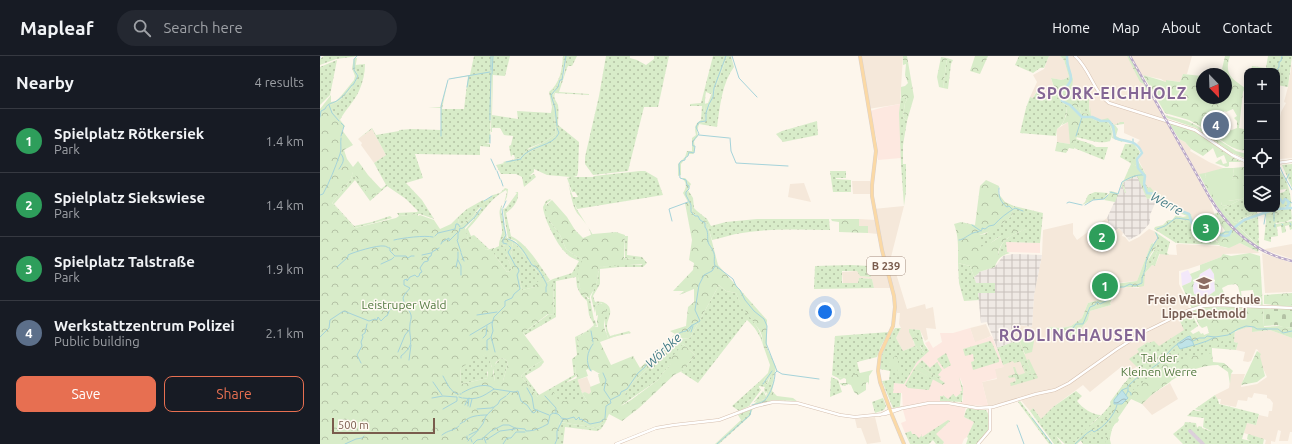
<!DOCTYPE html>
<html lang="en">
<head>
<meta charset="utf-8">
<style>
  body { margin:0; font-family:Ubuntu,sans-serif; background:#242831; color:#f1f3f6 }
  .controls { position:absolute; right:12px; top:12px; display:grid; overflow:hidden; border-radius:8px; box-shadow:0 2px 10px #0003 }
  .controls button { width:36px; height:36px; display:grid; place-items:center; padding:0; border:0; border-bottom:1px solid #363941; background:#171b24; color:#f1f3f6; font:20px sans-serif }
  .compass { position:absolute; left:876px; top:12px; width:36px; height:36px; border-radius:50%; background:#171b24; box-shadow:0 2px 10px #0003; rotate:157deg }
  .scale { position:absolute; left:12px; bottom:10px; width:103px; box-sizing:border-box; padding-left:4px; border:2px solid #7a5c4d; border-top:0; font-size:11px; line-height:14px; white-space:nowrap; color:#7a5c4d; -webkit-text-stroke:3px #fffaf3; paint-order:stroke }
  .you { position:absolute; left:505px; top:256px; width:14px; height:14px; margin:-10px; border:3px solid #fff; border-radius:50%; background:#1a73e8; box-shadow:0 0 0 6px #1a73e833 }
  .badge { display:grid; place-items:center; width:26px; height:26px; border-radius:50%; background:#e76f51; color:#fff; font-size:13px; font-weight:700 }
  .pin { position:absolute; translate:-50% -50%; border:2px solid #fff; box-shadow:0 1px 4px #0006 }
  .list { margin:0; padding:0; list-style:none }
  h2 { display:flex; justify-content:space-between; align-items:center; height:52px; margin:0; padding:0 16px; font-size:17px }
  h2 small { font-size:13px; font-weight:400; color:#9ea1a6 }
  .list li { display:grid; grid-template-columns:26px 1fr auto; gap:12px; align-items:center; box-sizing:border-box; height:64px; padding:0 16px; border-top:1px solid #363941 }
  .list b { display:block; font-size:15px; white-space:nowrap }
  .list p { margin:0; font-size:13px; white-space:nowrap; color:#9ea1a6 }
  .list em { font-size:13px; font-style:normal; color:#9ea1a6 }
  .actions { display:flex; gap:8px; padding:12px 16px }
  .actions a { flex:1; padding:9px 0; border:1px solid #e76f51; border-radius:8px; text-align:center; font-size:14px; color:#e76f51 }
  .actions .main { background:#e76f51; color:#fff }
  .icon { flex:none; width:22px; height:22px; fill:none; stroke:currentColor; stroke-width:2; stroke-linecap:round; stroke-linejoin:round }
  .map { position:relative; flex:none; width:972px; height:388px; overflow:hidden }
  header { display:flex; align-items:center; gap:24px; box-sizing:border-box; height:56px; padding:0 20px; background:#171b24; border-bottom:1px solid #363941 }
  header strong { font-size:19px }
  nav { display:flex; gap:22px; margin-inline-start:auto; font-size:14px }
  .search { width:280px; height:36px; background:#242831; display:flex; align-items:center; gap:10px; box-sizing:border-box; padding:0 14px; border-radius:22px; color:#9ea1a6; font-size:15px }
  main { display:flex }
  aside { flex:1; background:#171b24 }
  .map>svg:first-child { display:block }
  .residential { fill:#f5e8da }
  .commercial { fill:#fde8e0; fill-rule:evenodd }
  .industrial { fill:url(#industrial-grid) }
  .education { fill:#f3e8fa }
  .green { fill:url(#green-dots) }
  .forest { fill:url(#forest-crowns); fill-rule:evenodd }
  .cemetery { fill:url(#cemetery-stones) }
  .pitch { fill:#d8ecc9 }
  .water { fill:url(#water-waves); stroke:#a5d3da }
  .lines { fill:none; stroke-linecap:round; stroke-linejoin:round }
  .stream { stroke:#a5d3da; stroke-width:1 }
  .river { stroke:#bfe3e8; stroke-width:2.5 }
  .taxiway { stroke:#dbcfda; stroke-width:3.5 }
  .secondary-casing { stroke:#d6c0b0; stroke-width:3.5 }
  .primary-casing { stroke:#dad1cd; stroke-width:4 }
  .secondary { stroke:#fff; stroke-width:2.5 }
  .primary { stroke:#fbd9a5; stroke-width:3 }
  .rail-casing { stroke:#b9a8c9; stroke-width:2.5 }
  .rail { stroke:#fffaf3; stroke-width:1; stroke-dasharray:3; stroke-linecap:butt }
  .labels { text-anchor:middle; stroke-width:3; stroke-linejoin:round; paint-order:stroke }
  .shield { fill:#fffaf3; stroke:#a28b7f; stroke-width:1 }
  .shield-label { font-size:11px; font-weight:bold; fill:#7a5c4d }
  .education-label { font-size:12px; font-weight:bold; fill:#785e54; stroke:#fffaf3 }
  .park-label { font-size:12px; fill:#537a41; stroke:#fffaf3 }
  .water-label { font-size:13px; font-style:italic; fill:#437c86; stroke:#fffaf3 }
  .district-label { font-size:16px; font-weight:bold; letter-spacing:1px; fill:#846695; stroke:#fffaf3 }
</style>
</head>
<body>
<header>
<strong>Mapleaf</strong>
<div class="search"><svg class="icon" aria-label="search" viewBox="0 0 24 24"><circle cx="10" cy="10" r="6"/><path d="M15 15l6 6"/></svg>Search here</div>
<nav><a>Home</a><a>Map</a><a>About</a><a>Contact</a></nav>
</header>
<main>
<aside>
<h2>Nearby<small>4 results</small></h2>
<ul class="list">
<li><span class="badge" style="background:#2e9e5b">1</span><div><b>Spielplatz Rötkersiek</b><p>Park</p></div><em>1.4 km</em></li>
<li><span class="badge" style="background:#2e9e5b">2</span><div><b>Spielplatz Siekswiese</b><p>Park</p></div><em>1.4 km</em></li>
<li><span class="badge" style="background:#2e9e5b">3</span><div><b>Spielplatz Talstraße</b><p>Park</p></div><em>1.9 km</em></li>
<li><span class="badge" style="background:#5c6f8a">4</span><div><b>Werkstattzentrum Polizei</b><p>Public building</p></div><em>2.1 km</em></li>
</ul>
<div class="actions"><a class="main">Save</a><a>Share</a></div>
</aside>
<div class="map">
<svg width="972" height="388" viewBox="0 0 972 388">
  <defs>
    <pattern id="industrial-grid" width="8" height="8" patternUnits="userSpaceOnUse"><rect width="8" height="8" fill="#efe9e4"/><path d="M0 4h8M4 0v8" fill="none" stroke="#c7c0bb"/></pattern>
    <pattern id="green-dots" width="8" height="8" patternUnits="userSpaceOnUse"><rect width="8" height="8" fill="#d8ecc9"/><path d="M2 2h.1M6 6h.1" fill="none" stroke="#b4c2a5" stroke-width="1.8" stroke-linecap="round"/></pattern>
    <pattern id="forest-crowns" width="20" height="18" patternUnits="userSpaceOnUse"><rect width="20" height="18" fill="#d8ecc9"/><path d="M2 6a3 3 0 1 1 6 0M12 15a3 3 0 1 1 6 0" fill="none" stroke="#b4c2a5"/></pattern>
    <pattern id="cemetery-stones" width="16" height="16" patternUnits="userSpaceOnUse"><rect width="16" height="16" fill="#d8ecc9"/><path d="M2 7V4a2 2 0 0 1 4 0v3zM10 15v-3a2 2 0 0 1 4 0v3z" fill="#b4c2a5"/></pattern>
    <pattern id="water-waves" width="16" height="10" patternUnits="userSpaceOnUse"><rect width="16" height="10" fill="#bfe3e8"/><path d="M0 5q4-4 8 0t8 0" fill="none" stroke="#a0bbbe"/></pattern>
  </defs>
  <rect width="100%" height="100%" fill="#fdf6ec"/>
  <!-- residential -->
  <path class="residential" d="M542 0H583L580 48 548 53Z
    M729 0H740L744 4 749 21 742 24 731 22 735 35 726 41 723 40 719 30 713 42 710 41 717 26 713 19 724 13Z
    M748 0H872L867 18H863L860 26 847 24 846 26 844 25 841 23 821 19 857 84 859 83 865 86 871 93 870 95 889 106 903 112 878 121 888 138 896 163 898 162 902 169 896 173 895 171H889L887 168 885 169 883 174 878 172 873 166 871 158 866 156 838 137 836 138 828 132 825 127 826 119 818 103 823 97 817 87 820 84 804 77V66L794 69 785 64H781L771 60 769 51V30H768L767 36 759 37V42L756 43 754 37H752L753 23 748 6Z
    M972 7V102L960 103 957 105 958 72 961 56 966 47 964 46 968 31Z
    M748 66 750 81V88L737 86V73Z
    M52 73 66 99 54 107 41 89 42 87 38 83Z
    M532 125H550V138H533Z
    M484 127 491 146 468 141 470 128Z
    M584 150 571 201 587 253 605 248 606 253 613 251 616 273 606 272 608 283 605 285 600 274 589 273 595 290 583 295 576 282 581 272 579 268 580 257H577L576 243 574 232H554L552 223 539 222 538 227 523 228 522 216 537 215 539 216 540 220 551 221 549 209 564 205 558 178 548 177V170H538L539 163 556 164 553 153Z
    M787 162 789 165V174L799 172 803 176 802 180 805 181 809 186 819 181 829 173 834 175 838 183 833 187 831 188 817 225 795 227 786 235 784 241 782 243 768 247 762 262 751 270 741 272 729 271 728 273 754 281 768 264 770 255 791 249 790 247 793 244V237L800 232 808 231 819 232 825 217 832 209 835 210 840 198 857 199 856 189 858 188 900 190 906 192 920 187 940 197 903 198 901 201 880 209 868 213 859 215V228L866 242 869 253 856 258 865 275 838 291 828 286 817 293 819 296 817 310 809 318 801 311 770 336 763 329 733 351 721 363 713 352 710 355 699 342 683 347 668 350 662 326 677 323 674 313 683 311V309L705 298 694 275 693 268 712 271 714 239 722 199 723 174 753 167V178L757 184Z
    M972 188V203L945 194V193Z
    M942 197 972 207V236L945 237Z
    M666 268 671 280 655 287 650 272Z
    M927 271H932V276L950 274 972 282V376H970L968 385H959L961 375 958 374 955 386 951 385V388H945L946 384 924 377 926 367 936 369 939 359 948 361 949 355H952L953 347 950 343 947 342V339L934 337 932 342 928 341 927 345 918 344 916 351 900 348 901 343H897L895 339 909 332 911 318H925L921 331 937 328 947 321 941 308 938 294 936 293 931 305 928 306 923 305 925 296 916 294 918 287 914 286 915 276Z
    M267 321 272 334 271 336 269 339 265 336 262 337 257 324Z
    M850 327 858 343 832 359 822 348 831 339Z
    M555 361 561 386 547 388 541 372H537L535 363Z"/>
  <!-- commercial -->
  <path class="commercial" d="M580 48 581 102 558 104 557 85 550 55 564 51Z
    M686 186 720 187V197L687 196Z
    M650 272 655 286 672 280 684 311 675 313 677 322 662 326 668 350 646 349 644 361 654 366 647 381 644 383 642 388H623L624 386 615 378 603 388H596L591 375 585 377 581 367 586 365 583 354 582 337H573L574 327 584 328 597 306 609 294 605 287 609 285 613 292 622 286 620 277H633ZM602 304 610 312 617 307 618 319 598 308ZM640 321 643 330V345L640 347 621 345 623 340 628 343 639 339 641 337 642 335Z"/>
  <!-- industrial -->
  <path class="industrial" d="M818 120 827 143 832 142 836 145 830 159V167L820 178 809 184 799 172 793 176 791 173 789 175 786 170 789 167 787 162 802 129 805 137H806L803 127 806 124Z
    M693 198 722 199 714 239 712 271 694 268V275L699 284 677 292 667 266 661 267 658 237 675 227 656 228 654 221 659 217V216L675 211 683 200Z"/>
  <!-- education -->
  <path class="education" d="M890 212 894 218 895 235 885 242 874 238 873 230 874 225 879 221 880 218Z
    M868 214 872 222 871 226 862 230 861 217Z"/>
  <!-- green -->
  <path class="green" d="M4 0H39L16 3 0 9V3Z
    M154 0H172L170 87H165L170 88V91L160 90V99L95 98 103 122 86 127 102 144 114 163 100 158 79 160 77 157 97 156 98 155 86 143 67 130 50 145 35 124 14 148 34 170 52 166 70 160 72 162 35 172 12 147 31 123 33 115 61 133 66 129 54 107 66 99 52 73 38 83 40 86 38 83 52 72 56 79 79 75V74L92 73 121 74V52H108L121 51 128 23 122 53H144L148 20 129 23 150 19Z
    M172 0H190L185 20 173 19 172 59 198 63 197 55 231 57 232 51 229 36C240 27 242 14 243 0H257L252 10H248L247 12 239 36 269 38V39L235 37C233 43 236 44 238 49 239 55 238 63 238 69L259 86 258 116 257 120 253 121H273L274 120 320 115H325L337 122 343 139 257 153 254 146 256 152 273 179H271C270 171 262 163 257 157 251 148 251 133 246 122L253 141H258L255 136H252L247 122 251 121 227 119 214 113V116L209 120 214 118 216 121 204 131 202 121 196 118H181L176 109 201 103 209 96 226 88 239 76 237 72 236 49C228 40 238 32 242 24 245 18 245 9 246 2 242 8 244 15 241 22 239 27 236 32 232 36 231 44 234 50 233 58L234 60 236 78 224 86 209 92 200 102 194 103 195 102 194 99H192L191 101 189 90 191 89 193 80 184 79 180 72H172V76H171Z
    M286 0H310V2L317 4 326 9 334 3V0H349L338 51H324L308 115 273 119 265 108V101L279 40Z
    M393 0H406L393 36 391 38 386 36C384 46 386 54 383 63L381 64 382 50H370V48L381 47Z
    M407 0H411L414 11C402 27 400 50 397 71L379 68 385 66 387 56Z
    M699 0H729L724 12H720L713 17 695 9Z
    M948 0H972L968 31 957 29V15H931L932 10 946 12Z
    M627 2 633 4 631 8 628 33 623 32Z
    M17 4 10 39 0 49V11Z
    M45 8C45 17 43 26 39 35 34 46 25 54 20 64L11 53V49C23 45 33 31 38 20L35 13V9Z
    M720 30 723 40 725 39 726 40 732 37C738 40 741 46 747 50 746 60 745 67 737 73L736 80 700 77 706 52 710 41 713 42Z
    M759 37H761V40H764V42L769 43V58L761 57 756 43 759 42Z
    M581 41 586 42 587 44 585 47 583 61 587 65 583 89V108H586V135L584 150 581 108 579 57Z
    M761 63H773L779 66 787 65C792 73 794 76 790 85 780 89 767 83 756 81Z
    M497 65 498 79 463 86 456 78 462 75Z
    M756 83C761 85 774 88 776 91H788L784 104 754 92Z
    M805 88H814L820 96 817 102 816 110 800 101Z
    M972 108V132L962 109Z
    M957 112C967 120 972 140 971 151L960 150 957 152V138L964 136 967 133 957 134Z
    M510 115H526V122H516V123L531 124V136H513Z
    M185 132 188 133 187 141 184 147 187 136 186 134C169 143 161 160 148 173L151 180 154 179 169 193 166 194 148 183 145 174 158 158 162 151 159 152 152 161 141 169 139 167 138 161 147 153 163 144 165 145 173 139 180 137Z
    M368 134 373 142 374 152 377 155 387 163 391 170 406 166 437 163H509L510 174C481 174 451 172 422 177 412 178 402 182 392 184L387 167 374 158 366 137Z
    M195 136H198C199 145 193 152 186 157L191 180C208 188 219 209 230 224L227 226 196 185 188 182 183 153 186 152 197 137Z
    M775 136 788 137 784 143 773 144 762 149 765 146 768 139Z
    M927 140V153H937V156L922 163 915 167 903 153Z
    M230 143 231 144 226 148 229 164 240 179 246 193 257 201 264 203 258 220 260 232 268 243H270L274 264H275L277 270H274L257 282 259 291V303H255L256 320 245 327 257 322 262 337 267 345H239L218 341 201 320 210 312 223 304 224 306 220 311 205 320 219 339 254 319 252 303 257 299 255 281 267 275 274 269 269 259 267 245 261 239 257 231 256 221 236 225V261L205 279 203 277 229 258 234 259 233 223 252 217 259 205C254 203 249 201 246 197 237 189 224 163 223 151L226 145Z
    M182 149 181 155 184 168V165L185 179 181 184V189L186 190V198L192 213 190 215 187 216 174 198 173 193 179 190C179 184 181 182 182 177 183 167 176 157 182 149Z
    M694 150 723 157 720 187 686 186 687 196 678 200C681 182 691 180 706 173L679 181 668 189 659 192V179L665 178 692 160Z
    M963 152H971L972 163 965 166 955 167 956 168 972 165V173L970 174 969 169 965 170 966 176 962 177 961 170 957 171 958 180 951 181V186L944 184 946 165H947V160L957 158Z
    M938 161 939 182 938 183 939 184V191L918 170 921 167Z
    M856 162 869 166 877 174 888 177 890 181H892L900 189 856 187 857 186 839 174 847 171Z
    M834 175 850 186 847 197 849 199 839 198 841 193 839 191 833 206 826 215 827 206 837 190V189H832L838 183Z
    M305 180H308L307 199 322 201 327 207 323 211H300L280 213V228L273 240 275 246C282 244 292 248 290 258 289 263 287 265 287 271 287 274 289 277 290 280L309 275 311 277 288 282C284 270 285 260 282 247L277 248 275 257 271 241 277 225 279 211 297 209H322L321 204 305 202Z
    M193 186 197 189 220 219 221 225 215 231 202 234 199 219 200 212C189 208 191 195 193 186Z
    M638 207 650 210 656 227H675V237H658L659 244 644 245 639 227Z
    M531 209 549 210 551 221 540 220 537 215H522V227H538L539 222 552 223 554 232 494 233 495 210Z
    M399 229 406 235 416 237C418 241 419 245 422 249 430 263 442 272 443 289 440 279 435 271 427 264L378 327 361 316 375 299 363 288 350 309 342 318 338 324 299 351 310 339H305L306 335 309 330 360 283 370 282Z
    M870 255 878 270 868 277C883 281 901 281 915 274L914 286 918 287 916 294 892 292V305L875 312 852 323 850 326 831 339 822 348 816 343 812 342 799 354 797 366C788 375 788 376 791 388H763L759 382 755 386H752V388H745L736 380 742 388H734L710 355 713 352 721 363 733 351 756 335 762 340 757 345C762 352 773 359 781 359L768 371C786 358 799 338 810 319L815 322 823 317 809 303 819 296 817 293 828 286 829 287 834 285 839 290 864 274 858 261Z
    M575 272H581L576 282 583 295 595 290 594 285 597 292 605 298 593 276H589V273L600 274 604 288 609 295 597 306 584 328 574 327 573 337H581L580 350H583L573 352 562 325 569 324 570 315 560 313C560 300 567 283 575 272Z
    M569 276 561 290 557 301 537 306 540 318 518 322 512 319 515 280Z
    M699 284 711 315 706 317 702 305 694 307 693 305 683 309 677 292Z
    M670 285 672 287 679 303V306L653 314 651 306 654 305 653 298 645 300 643 293Z
    M168 297 172 312 167 316 168 322 141 328 140 311Z
    M626 297 631 309 624 313 617 303Z
    M182 302 186 304 188 307 183 325H175C173 314 172 308 182 302Z
    M602 304 610 312 617 306 622 314 618 319 621 321 619 323 598 308Z
    M454 312V314L448 321 446 328 447 329 450 322 454 317 453 326 445 343 437 345 434 346 443 335 446 340 447 337 446 336 445 338 444 333 445 331 439 330V331L441 334 429 350 419 355 412 350 440 325H443V328L445 322Z
    M594 313 613 323 609 334 588 332 585 329Z
    M713 317 715 323 691 330 690 327 696 325 695 321Z
    M511 321 518 324 522 336 510 341Z
    M639 321 643 332 642 346 620 345V340H623V339L628 343 633 338 636 341 641 337 640 335H642Z
    M895 339 898 344 899 348 939 358 936 369 927 367 922 383 931 385 927 383 928 378 944 383 943 388H863L853 378 864 369 865 366 876 367 877 372 879 370 882 371V372L893 376 883 371 884 362 867 360 873 354 884 356 875 353Z
    M563 342 566 350 564 354 555 357 552 346Z
    M700 345 732 388H729L698 346Z
    M433 352 430 360 399 388H395L421 364 418 359Z
    M648 352 657 354H666C676 369 666 378 656 388H646L648 382 647 381 654 366 644 361 646 354Z
    M628 364 630 365 616 378 624 386 623 388H616L613 384 609 388H590L585 377 591 375 592 378H595L599 382 601 380V378L602 381Z
    M240 366 277 372 285 367 281 373 277 375 245 371 243 388H235Z"/>
  <!-- forest -->
  <path class="forest" d="M406 0H407L387 56 385 66 379 68 377 75 378 80 374 85 375 94 373 98H369L361 108V119L358 120V108L365 101 367 95H372V82L376 79C374 71 375 67 383 63L385 52 384 48 388 47Z
    M583 0H587L594 41 587 65 583 61 585 47 587 44 586 42 581 41V31L585 30 588 27 585 19 586 8 583 9Z
    M655 0H668L660 18 650 15Z
    M740 0H748V6L753 23 752 37H754L761 57 769 58 770 51 771 60 781 64 788 62 794 69 799 67 800 66H804V68L795 69 798 73 796 80 803 84 802 86 792 82C794 75 791 71 787 65L779 66 773 63H761L754 93 749 92 746 97 735 95 737 86 750 88 748 66 742 69 746 60 747 50C741 46 738 40 732 37L735 34 731 22 742 24 749 21 744 4Z
    M807 0H810L833 42 822 36 824 28 820 26Z
    M905 0H910C904 18 911 22 925 32L923 36 919 72 927 74V94C914 97 898 81 887 74L888 73 895 76 904 71 909 75 917 72V65L914 62 917 60 913 53 906 56 905 55 887 65V72L885 73 869 64 845 57 823 19C831 21 839 24 846 26V24L860 26 863 18 882 20V42H906V18L902 13Z
    M621 1 627 2 623 32 619 31 617 21Z
    M34 2H37L35 13 38 20C33 31 23 45 11 49V53L25 70 22 74 33 89 24 94 27 103 33 111 38 105 48 119 62 134 51 142 33 116 31 123 12 147 35 172 76 162 79 160 98 158V160L100 159 114 164 120 173 131 168 138 161 139 167 141 169 152 161 161 151 158 158 145 172 148 183H152L166 194 174 192V198L187 216 190 215 192 213 186 198V190L181 189V184L185 179 183 170 184 171 187 182C204 187 219 210 227 226L233 223 234 259 228 258 203 277 223 304 210 312 201 320 218 341 232 333 239 345H267L262 337 265 336 269 338 271 336 270 331 280 327 278 318H280L273 314 270 315 268 313 266 314 268 320 257 324 254 303H259V291L257 282 274 270 278 271 277 265 278 259 276 260V250L279 247 284 248C289 256 284 261 284 269 284 273 287 278 288 282L302 278 280 286 291 309 313 300 320 312 355 278 350 275 366 270 368 251 374 246V233L359 239 364 235H353L373 214 374 207 369 204 372 184 365 147 368 146 363 137C367 131 367 127 362 122H365L371 128 366 137 374 158 387 166 398 209 447 264V292L456 311 452 335 457 340 473 342 477 345 453 344 432 350 437 345 445 343 453 326 454 318 449 322 447 329 446 328 448 321 454 313 445 322 443 328H442L443 325H440L448 317 450 309 443 289 442 280 440 275 421 249 416 237 406 235 399 229 370 282 360 283 309 330 306 335 305 339 310 338V339L301 350 311 344 338 324 342 318 350 309 351 302 363 288 375 299 362 315 354 319 319 352 302 365 289 358 285 367 277 372 240 366 235 388H0V53L11 39V46L16 45 21 40 34 24 35 20 32 12ZM193 186 197 189 220 219V224L216 227 215 231 202 234 199 219 201 213C191 206 190 198 193 186ZM167 298 172 311 168 314V322L141 328 140 312ZM182 302 186 304 188 307 183 325H175L173 316 176 306Z
    M244 2H246L242 24 239 27V30L234 36 233 40 234 46 237 51V67L239 79 226 88 209 96 200 105 186 109 183 106 200 102 207 94 224 86 236 78 234 60 231 57 233 55C234 49 231 44 231 37L237 30 241 22Z
    M845 59 867 65 876 69 916 95 923 97 927 96V103L912 97 876 72 847 62Z
    M849 67C860 70 870 73 879 78 894 87 906 99 922 106H909V110L907 111 895 107 901 103 903 108 907 107 904 99 897 102 893 92 883 100 871 93 865 86 859 83Z
    M817 103 826 119 825 127 828 132 830 131 836 138 838 137 842 140 838 146 832 142 827 143 817 120 805 125 803 127 806 137H805L802 129 795 146 784 144 791 135 798 137 811 108 809 105 816 110Z
    M923 111 927 113H924L927 128V140L903 153 915 167 937 156 938 161 921 167 918 170 939 192C909 173 895 149 879 118L885 117 886 121 884 123 898 146H901L902 150 908 149V145L921 143V140H925L922 123 912 124 914 118 913 112Z
    M666 124 679 130 678 137 685 146 694 150 692 160 671 175 659 179V191C671 189 679 180 690 175 694 173 700 173 705 171L706 173C692 179 680 183 678 199L687 196 690 197C682 199 677 203 675 211L659 216V217L654 221 650 210 638 207C638 193 639 181 634 168L641 166 655 169 660 130Z
    M844 142 866 156 871 158C873 165 875 171 883 174L885 173 890 177 892 181 890 182 888 177 877 174 869 166 857 162 847 171 840 174 857 185 856 187 834 173 835 171 843 169 848 164H852L856 159 863 161 867 160 854 155 848 149 845 148 841 145Z
    M232 144 247 161 255 174 263 182 273 178 296 176 305 179 304 202 321 204 324 207V208L279 211 277 225 275 232 270 240V243L262 237 260 232 257 215 263 203 257 201 246 193 240 179 229 164 225 150Z
    M960 150H965V151L957 158 947 160V165H946V160L943 158 942 153H957Z
    M899 156C910 172 922 183 939 193L938 196 920 187 909 192 900 190 891 175 898 176 901 177 905 175 894 158Z
    M511 163H539V170H548V177L519 176V166L512 165Z
    M833 187V189L836 188 837 191C830 197 827 204 826 213L833 206 839 191 841 193 835 210 832 209 825 217 824 230C815 233 802 228 795 235 792 238 793 243 790 247L791 249 770 255 768 264 754 281 728 273V271L741 272 751 270 762 262 768 247 782 243 788 234 795 228 817 225 831 188Z
    M930 197 940 200 944 271 959 270 972 272V282L950 274 932 276V271C923 271 917 276 909 277L908 285H902L897 291 893 292 890 287H886L885 286H881V289L876 290V287H875L873 290 862 294 856 300 855 297 856 295 854 293 851 296 849 291 870 275 873 278 879 275 881 278 883 277 884 279 889 277 887 270 882 272 879 269 862 230 871 226 872 222 870 218 880 214V209L901 201 903 198 911 200ZM890 212 894 218 895 235 885 242 874 238C872 230 873 226 879 221L880 218ZM916 228 918 230 922 247 919 251H909L902 232 908 229ZM933 234 934 243 922 244 921 235Z
    M972 237V251L944 248V239Z
    M589 276H593L600 285 602 289 600 290 605 298 603 299 597 292Z
    M707 279 715 280 712 296 705 298 698 281 701 280 702 282H705Z
    M937 295 941 298 940 300 945 320 937 326 921 329Z
    M892 297 893 306 904 307 913 315 911 318 910 328 908 316 898 309C870 309 841 329 822 348L811 343 798 362 799 364 797 367 793 363V359L781 374 776 376 783 388H785L786 380 792 368 794 369 792 373 790 382 788 383 787 388H781L773 377 770 379H767L757 388H752L751 386H755L762 379 763 376 779 362 781 364 774 372 776 374 783 369 784 364 790 360 792 355 790 346 805 326H808V331L812 335 842 310 851 300 854 301 851 304 847 312 848 314 852 309C858 308 861 303 866 301 874 300 884 298 892 297Z
    M576 299 577 300 580 315 582 316 581 322 578 320 577 313 574 312 568 306 571 304 573 306 574 301Z
    M709 303 718 322 715 323 713 317 699 321 689 322 688 320 695 318 693 311H695L697 317 699 319 705 317 700 305H702L706 317 711 315 707 304Z
    M598 308 625 327 623 329 594 313Z
    M553 314 549 320V329L548 326 546 327V334L538 339 534 336 531 329 528 328 525 330 521 329 520 327H526V323L524 322 520 324 518 322Z"/>
  <!-- cemetery -->
  <path class="cemetery" d="M943 252 972 253V272L963 271 957 269 944 270Z"/>
  <!-- pitch -->
  <path class="pitch" d="M903 112H913L914 118 912 124 922 122 925 140H921V143L908 145 909 149 902 150 901 146 898 147 883 123 886 121 885 117Z"/>
  <!-- water -->
  <path class="water" d="M870 280 874 289 860 293 857 288 867 281Z
    M802 334 808 342 802 348H794V344Z"/>
  <g class="lines">
    <!-- stream -->
    <path class="stream" d="M412 0 419 22 437 41
      M0 2V0
      M171 14V0
      M956 15 959 11V6L961 5 962 0
      M172 18 173 0
      M129 23 170 16
      M147 31 149 20
      M9 49 12 57 19 65
      M170 56 171 18
      M0 61 1 55 5 53C8 46 13 48 18 44 24 40 28 34 32 29H33L38 20 34 14V3L37 0
      M170 64V57
      M237 70 235 52 231 39 238 31 240 24H242L246 0
      M170 79V87
      M379 79 409 82
      M21 80 24 70 21 67
      M121 80V50L128 24
      M756 80 762 61
      M410 82 411 95 416 107 468 110
      M813 86V83
      M201 102C210 89 233 91 239 77L237 72
      M171 103 176 114
      M191 105 201 103
      M186 106 191 105
      M958 110 960 111 963 118 972 134
      M19 113C22 108 26 104 21 98
      M177 115 180 123
      M181 124 183 130
      M966 124 969 118
      M679 132C678 140 681 147 687 151L689 150 692 153
      M790 136 798 138 802 126C809 122 816 118 825 119
      M0 139 3 138C10 125 15 112 20 98 22 93 20 87 21 82
      M164 145 172 140
      M968 145 972 147
      M747 147 749 146 762 149
      M765 149 773 144 784 143 788 139
      M183 152 186 145
      M182 153 184 169
      M954 154V165
      M939 155V153
      M352 165 349 153 368 146
      M970 167 971 169
      M944 168 946 156
      M962 168 963 169
      M652 169 661 175
      M184 170 186 179 183 184V187L187 188
      M955 171V168
      M837 173 845 170 856 162 871 164
      M901 179 905 176H910
      M115 180 118 177 135 173 136 168H138L140 171
      M188 183C201 187 205 198 212 209 218 210 224 223 227 229L226 231V236
      M74 184C82 182 105 179 113 181
      M639 184C643 184 648 179 653 177 656 176 658 176 662 174V172L665 173 669 170 674 169C680 162 687 157 695 152L703 155
      M121 188 122 186 129 182V185L137 177
      M189 190 191 192 188 196 196 211
      M141 196 137 184 138 183V177L140 174 139 173 143 172 155 161 161 152
      M141 197 144 205
      M102 199 111 197
      M138 204 141 210V219
      M61 208 72 203 74 201
      M396 210 413 223 416 230 420 234 425 244 434 255 444 263 447 270 446 287 457 315 455 317C455 325 451 337 445 344 442 347 436 348 432 349
      M17 211 28 201V199C34 196 57 189 64 190 66 190 68 192 70 192V195L75 200H86L88 202 91 200H94
      M136 211 138 202V196
      M824 216C826 212 825 210 826 206 828 198 833 189 838 182L836 177
      M157 259 177 256
      M748 274 753 272 756 268H763L770 251 775 249 777 246H778L780 248 790 243V236L798 231H804L810 228 815 230 822 227V222L824 217
      M271 275 273 286
      M369 275 372 269
      M371 276 373 270
      M150 279 172 266
      M0 281 9 272 10 264 22 256 24 255 49 265 55 263 57 264 58 261 61 265 66 260H67L70 253 80 252 84 246 83 242C84 238 88 235 90 232L84 229V224L87 223V225L90 221 95 219 97 221 99 220 100 217 102 216 100 212 104 206 108 205 109 201 111 200 112 196 119 192
      M163 282 166 279 167 270
      M873 285 879 282H885L887 280 895 281
      M875 289 887 285 895 281 908 279 918 273 926 270 934 271 937 273H958L963 277 972 275
      M167 294V284L170 282
      M78 296 85 279 89 274
      M175 296 173 288 171 281 173 275 172 268 174 261 185 250V245L192 242 194 238 200 233 197 219 199 215 198 212
      M81 302V300C97 287 88 284 90 268 90 265 92 262 91 259 90 254 86 252 84 249
      M89 304 91 289
      M41 307 37 299 42 290 41 286 43 281 42 279 45 277 47 268
      M271 315C265 306 267 296 273 288
      M457 315 462 318 499 323
      M283 317 286 324 284 334 290 343
      M123 320C127 327 130 336 138 338
      M113 326 122 339
      M443 328 452 315
      M207 332 212 341 214 353 229 359
      M802 334 807 332
      M808 335 811 337V339
      M142 337C150 332 167 325 174 333
      M140 338H141
      M187 339 190 336
      M806 339 808 335V330L821 318 828 317C830 312 836 310 840 306 846 301 851 291 858 288
      M225 340 236 352V357
      M139 341 142 342
      M112 342 123 340 137 341V345L123 353
      M143 342C158 344 162 341 174 333L194 336 198 335 201 345 207 349 212 356 214 357 217 354
      M145 349 148 343
      M148 350 149 342
      M150 351 152 343
      M157 353 171 352 173 351
      M241 362 247 363 254 361 256 364 259 361 260 364 261 363 270 368 280 366 284 363
      M285 362 286 350 291 347 290 344 300 339 301 336 307 333 318 317 325 311 326 309 342 297 350 287H352C354 280 359 276 366 275L371 270 380 265 375 254 379 229 384 219 392 215 395 210C393 204 396 200 393 195 392 192 389 189 388 186 387 181 389 176 385 171V167L380 164 378 160H375L371 156V149L366 139V136L369 133V130L367 129 366 124 360 122 359 108 361 105 365 104V102L368 100 369 96 374 97 375 90H373C371 85 376 82 379 78L376 71 379 66 386 65V57L389 48 393 41 394 32 406 0
      M712 362 732 388
      M144 366C148 360 159 359 167 359
      M140 368 143 366
      M697 369 704 388
      M122 379C128 374 134 375 139 370
      M149 379 157 375
      M164 382 166 387
      M147 383V380
      M149 383C155 379 158 374 162 369 164 367 164 363 166 360 168 357 172 355 174 351L178 348 180 344 186 340
      M151 383 152 386
      M166 384 180 375 195 373
      M148 385 149 384
      M25 388 36 383 42 382 44 380
      M153 388 157 384 162 383 171 375 183 369H189L195 372 205 373 206 375C215 375 220 372 228 368L230 359 233 357 238 358 241 361
      M183 388 187 382H191L196 376H205
      M235 388 237 383V375L243 363
      M397 388 430 359 431 354
      M755 388C761 383 766 377 772 374L774 376C784 371 794 360 797 349"/>
    <!-- river -->
    <path class="river" d="M747 0C746 19 760 20 741 36L742 45 750 49 762 61H772L781 65H789L793 70 795 82C808 87 816 83 822 97L817 103 818 112 825 120 824 128 827 137 835 138 856 153 869 158 872 168 880 174 905 180 909 179 911 175
      M957 146 960 143 963 147 965 143 967 144 969 147 967 151
      M956 153 972 152
      M915 171 924 164 955 153"/>
    <!-- taxiway -->
    <path class="taxiway" d="M870 375 883 388"/>
    <defs>
      <path id="secondary" d="M755 0C770 13 773 35 789 47L875 74 912 99 927 106
        M957 107 972 105
        M560 359 568 355 609 347H628L657 352 673 351 716 338 735 334 749 327 797 293 824 276 867 255 883 250 898 249 972 252
        M296 388 336 372 354 369 399 364 436 350 453 346 477 347 520 359 535 361 565 358 580 353
        M658 388 670 374V352"/>
      <path id="primary" d="M540 0 556 95 552 129V140L562 194 574 240 575 251 573 270 560 298 558 315 560 326 572 359 584 388"/>
    </defs>
    <!-- secondary casing -->
    <use href="#secondary" class="secondary-casing"/>
    <!-- primary casing -->
    <use href="#primary" class="primary-casing"/>
    <!-- secondary -->
    <use href="#secondary" class="secondary"/>
    <!-- primary -->
    <use href="#primary" class="primary"/>
    <defs>
      <path id="rail" d="M810 0 890 142C909 173 935 197 972 205"/>
    </defs>
    <!-- rail casing -->
    <use href="#rail" class="rail-casing"/>
    <!-- rail -->
    <use href="#rail" class="rail"/>
  </g>
  <!-- icons -->
  <defs>
    <symbol id="school-bare" viewBox="-9 -9 18 18"><path d="M0-5L7-2L0 1L-7-2ZM-4 1L0 2.5L4 1V4Q0 6-4 4Z" fill="#8d6e63" stroke="#fffaf3" stroke-width="2.5" paint-order="stroke"/></symbol>
  </defs>
  <g fill-rule="evenodd">
    <use href="#school-bare" x="873" y="216" width="22" height="22"/>
  </g>
  <g class="labels">
    <!-- shield labels -->
    <rect class="shield" x="547" y="201" width="38" height="18" rx="3"/>
    <g class="shield-label">
      <text x="566" y="214">B 239</text>
    </g>
    <!-- education labels -->
    <g class="education-label">
      <text x="884" y="248">Freie Waldorfschule<tspan x="884" dy="14">Lippe-Detmold</tspan></text>
    </g>
    <!-- park labels -->
    <g class="park-label">
      <text x="84" y="253">Leistruper Wald</text>
      <text x="839" y="306">Tal der<tspan x="839" dy="14">Kleinen Werre</tspan></text>
    </g>
    <!-- water labels -->
    <g class="water-label">
      <text transform="translate(847 147) rotate(28)" y="5">Werre</text>
      <text transform="translate(343 294) rotate(-43)" y="5">Wörbke</text>
    </g>
    <!-- district labels -->
    <g class="district-label">
      <text x="792" y="43">SPORK-EICHHOLZ</text>
      <text x="753" y="285">RÖDLINGHAUSEN</text>
    </g>
  </g>
</svg>
<div class="controls">
<button>+</button>
<button>−</button>
<button><svg class="icon" aria-label="locate" viewBox="0 0 24 24"><circle cx="12" cy="12" r="6"/><path d="M12 2v4M12 18v4M2 12h4M18 12h4"/></svg></button>
<button><svg class="icon" aria-label="layers" viewBox="0 0 24 24"><path d="M12 4l9 5-9 5-9-5zM3 14l9 5 9-5"/></svg></button>
</div>
<svg class="compass" viewBox="-18 -18 36 36"><path d="M0-13l5 13h-10z" fill="#e53935"/><path d="M0 13l5-13h-10z" fill="#9ea1a6"/></svg>
<div class="scale">500 m</div>
<div class="you"></div>
<div class="pin badge" style="left:785px;top:230px;background:#2e9e5b">1</div>
<div class="pin badge" style="left:782px;top:181px;background:#2e9e5b">2</div>
<div class="pin badge" style="left:886px;top:172px;background:#2e9e5b">3</div>
<div class="pin badge" style="left:896px;top:69px;background:#5c6f8a">4</div>
</div>
</main>
</body>
</html>
